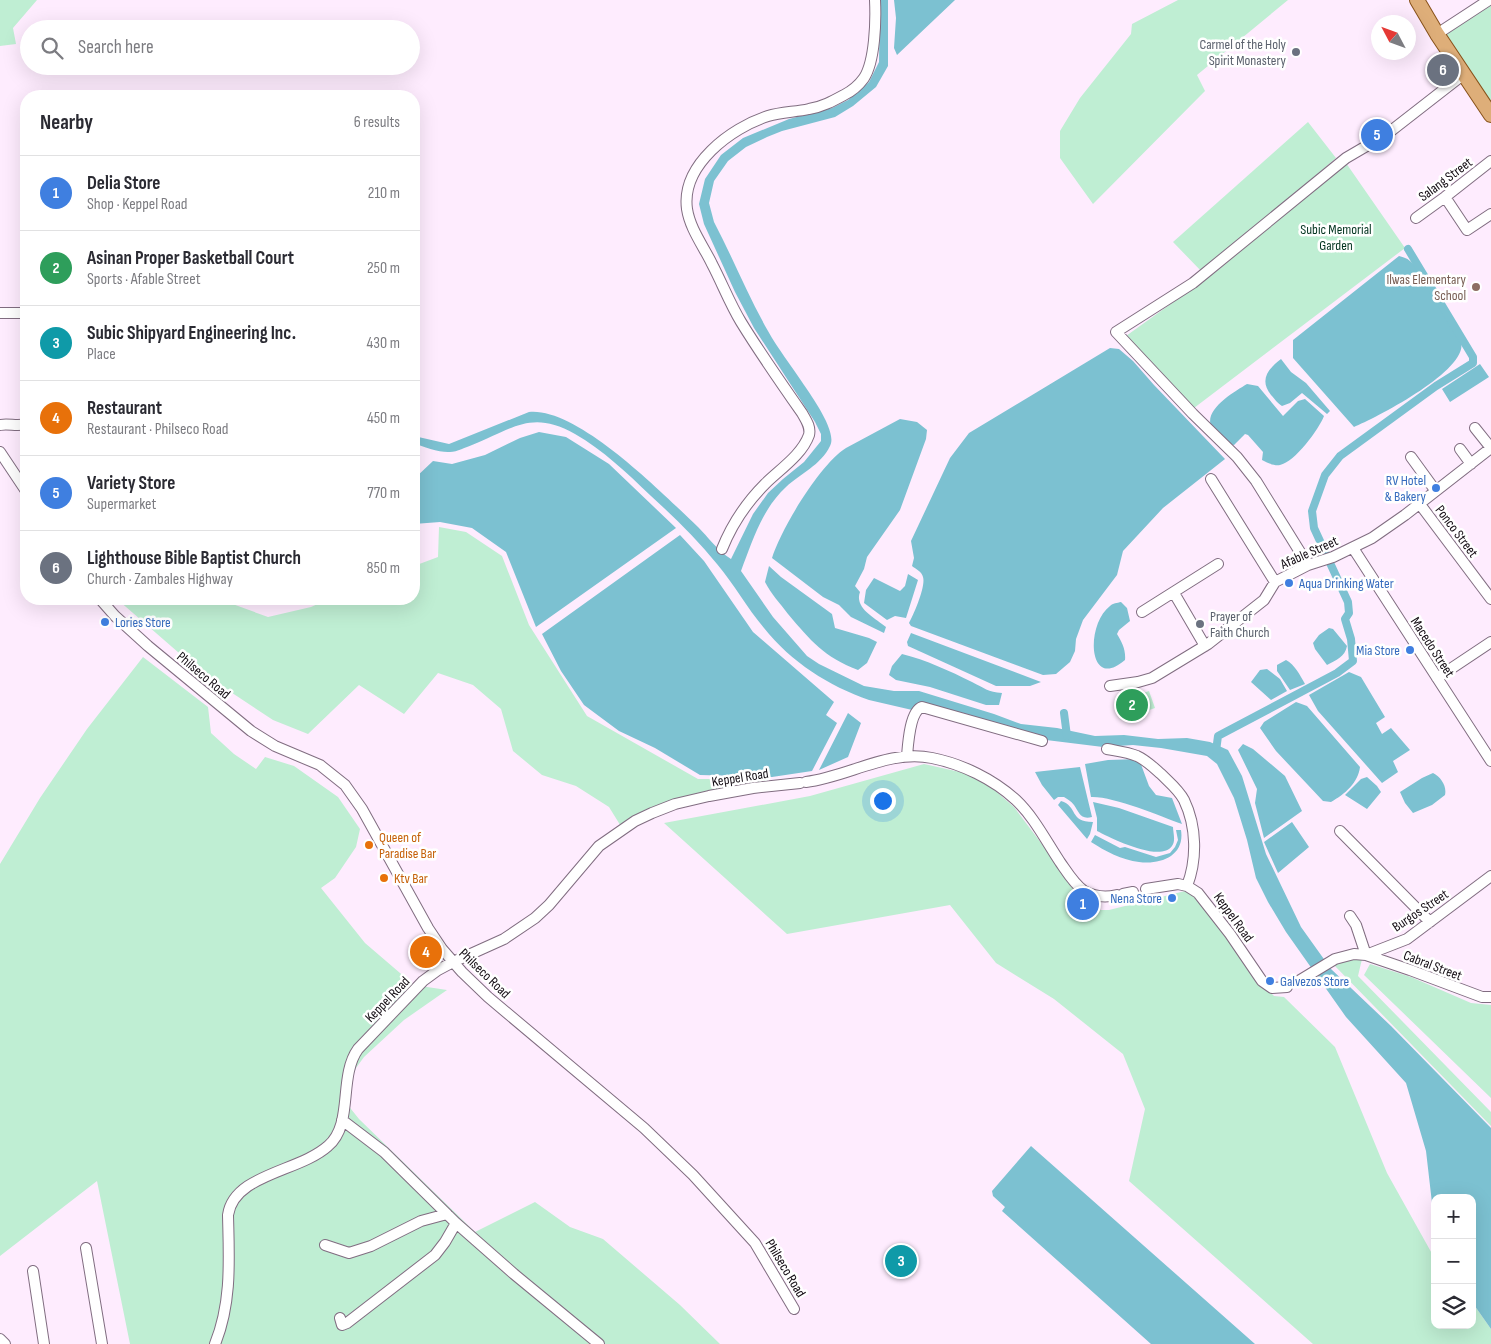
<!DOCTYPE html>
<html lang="en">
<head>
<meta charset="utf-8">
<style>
  body { margin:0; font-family:"Sofia Sans Condensed",sans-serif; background:#f7f7f7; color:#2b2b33 }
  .controls { position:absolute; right:15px; bottom:15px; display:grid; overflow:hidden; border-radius:10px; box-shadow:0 5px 20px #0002 }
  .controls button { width:45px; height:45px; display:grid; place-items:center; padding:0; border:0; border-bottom:1px solid #e1e1e2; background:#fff; color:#2b2b33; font:25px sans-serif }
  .compass { position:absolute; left:1371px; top:15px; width:45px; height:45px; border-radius:50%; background:#fff; box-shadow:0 5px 20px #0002; rotate:311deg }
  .you { position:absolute; left:882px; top:800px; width:18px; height:18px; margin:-12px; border:4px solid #fff; border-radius:50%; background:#1a73e8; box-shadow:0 0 0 8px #1a73e833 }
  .badge { display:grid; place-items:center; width:32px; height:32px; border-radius:50%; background:#0b8043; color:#fff; font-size:16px; font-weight:700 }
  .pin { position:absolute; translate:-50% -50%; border:2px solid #fff; box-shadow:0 1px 5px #0006 }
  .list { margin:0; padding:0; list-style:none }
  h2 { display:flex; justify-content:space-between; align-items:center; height:65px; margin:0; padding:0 20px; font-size:21px }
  h2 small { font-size:16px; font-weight:400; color:#7c7c81 }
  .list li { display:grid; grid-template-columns:32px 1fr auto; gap:15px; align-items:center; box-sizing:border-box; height:75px; padding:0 20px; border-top:1px solid #e1e1e2 }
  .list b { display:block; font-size:19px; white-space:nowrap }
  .list p { margin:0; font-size:16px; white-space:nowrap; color:#7c7c81 }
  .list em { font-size:16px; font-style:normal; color:#7c7c81 }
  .icon { flex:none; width:28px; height:28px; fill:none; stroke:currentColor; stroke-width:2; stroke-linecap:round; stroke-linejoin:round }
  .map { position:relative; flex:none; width:1491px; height:1344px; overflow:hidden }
  .search { position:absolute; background:#fff; box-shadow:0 5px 20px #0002; left:20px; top:20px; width:400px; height:55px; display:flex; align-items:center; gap:12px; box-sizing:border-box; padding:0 18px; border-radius:28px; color:#7c7c81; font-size:19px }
  .panel { position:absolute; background:#fff; box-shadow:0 5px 20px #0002; left:20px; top:90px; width:400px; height:515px; border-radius:20px }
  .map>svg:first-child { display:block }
  .green { fill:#bfeed3 }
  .water { fill:#7cc1d1 }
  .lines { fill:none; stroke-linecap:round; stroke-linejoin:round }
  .canal { stroke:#7cc1d1; stroke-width:8 }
  .minor-casing { stroke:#816d81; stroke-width:12 }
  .major-casing { stroke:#88521a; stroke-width:16 }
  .minor { stroke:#fff; stroke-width:10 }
  .major { stroke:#deae79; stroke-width:14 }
  .worship-dot { fill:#6b7280; stroke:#fff; stroke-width:2 }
  .education-dot { fill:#8d6e63; stroke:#fff; stroke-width:2 }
  .shop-dot { fill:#3f7fe0; stroke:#fff; stroke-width:2 }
  .food-dot { fill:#e8710a; stroke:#fff; stroke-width:2 }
  .labels { text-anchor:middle; stroke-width:5; stroke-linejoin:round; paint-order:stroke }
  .worship-label { font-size:14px; fill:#5b616d; stroke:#fff; text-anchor:end }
  .street-label { font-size:14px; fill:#120b12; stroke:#fff }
  .park-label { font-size:14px; fill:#033420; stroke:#fff }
  .education-label { font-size:14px; fill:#785e54; stroke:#fff; text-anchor:end }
  .shop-label { font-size:14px; fill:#366cbe; stroke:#fff; text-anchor:end }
  .food-label { font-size:14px; fill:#c56008; stroke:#fff; text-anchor:start }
</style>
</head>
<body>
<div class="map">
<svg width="1491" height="1344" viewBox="0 0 1491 1344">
  <rect width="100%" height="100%" fill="#feecfe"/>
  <!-- green -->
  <path class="green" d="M0 0H37L13 28 16 44 0 46Z
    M1178 0H1288L1197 75 1205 91 1093 204 1060 158V131L1080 98 1131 34 1132 24Z
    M1491 1V103L1445 32Z
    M1308 122 1336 158 1203 273 1173 242Z
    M1346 163 1405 248 1194 408 1126 336 1218 270Z
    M439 527 466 532 502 556 529 625 587 716 698 779H766L774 791 675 803 622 828 609 807 576 786 542 775 513 751 501 709 473 685 438 673 404 714 359 685 308 734 273 720 202 673 118 600 120 599H225L227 602 268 617 311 607 329 599H414V566L438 557Z
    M143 657 208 707 211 733 234 754 256 769 265 757 294 766 338 797 360 829 356 847 335 878 321 888 365 943 414 985 447 990 404 1020 364 1057 356 1068 351 1082 347 1104 359 1119 475 1232 535 1202 570 1227 603 1239 680 1305 720 1344H130L97 1181 0 1256V864L40 798 87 729Z
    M1149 691 1155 708 1121 720 1115 703Z
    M924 764 969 774 991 787 1014 807 1066 876 1078 896 1097 910H1109L1185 891 1198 898 1262 984 1274 996 1284 997 1335 1047 1387 1173 1435 1259V1325H1472V1302L1491 1329V1344H1313L1129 1181 1145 1109 1123 1054 1054 999 996 963 950 905 787 934 664 823 810 796Z
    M1352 958 1362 959 1358 976 1491 1112V1126L1334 965Z
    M1370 964 1411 977 1471 1003 1491 1005V1098L1364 975Z"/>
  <!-- water -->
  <path class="water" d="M880 0H888V66L876 87 853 106 835 117 782 131 767 137 746 147 728 161 714 181 709 203 714 222C733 258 748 296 768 331 778 349 791 365 802 382 810 394 838 432 830 446 821 465 800 474 786 487 762 509 752 542 741 571L773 617 807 656 819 664 864 686 894 691H919L994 714 1021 724 1057 728 1095 736 1124 735 1158 739 1187 738 1210 742 1228 750 1242 776 1266 854 1301 927 1331 969 1391 1026 1491 1128V1329L1472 1302V1198H1435V1229L1426 1151 1406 1083 1346 1017 1286 932 1268 902 1256 878 1247 840 1234 798 1217 764 1207 756 1161 748 1133 745 1103 747 1038 739 869 700C829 686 791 662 764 628 747 608 734 584 717 564 697 539 674 517 651 496 627 473 603 450 575 434 531 409 513 429 472 445 466 447 457 452 450 452 441 453 423 447 414 443V436L449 444 529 412C578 407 663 494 698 527 708 537 718 551 731 559L753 514 768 493 783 479 804 462 821 441V434L815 422 754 328 735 292 704 224 699 204 705 179 721 155 743 138 789 119 832 108 848 100 869 82 879 62Z
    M894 0H955L897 55 894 48 896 18Z
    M1399 256C1402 257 1407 258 1410 261 1419 268 1431 291 1437 302 1443 311 1458 333 1461 342 1469 370 1376 418 1354 427L1293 358V340Z
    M1110 348 1119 349 1133 361 1154 385 1225 459 1163 508 1123 551 1117 575 1083 620 1076 639 1075 651 1070 662 1056 674 1043 675 911 626 909 623C914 614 926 586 923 577 922 572 916 569 912 566L914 558 911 541 950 458 969 433Z
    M1281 359 1291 372 1306 383 1330 411 1327 414 1302 393 1290 403 1282 406C1277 403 1275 399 1271 395 1259 380 1268 369 1281 359Z
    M1480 364 1489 377 1450 402 1442 389Z
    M1247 384 1258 386 1283 416 1298 401 1305 399 1324 416C1319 429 1295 462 1280 465 1274 466 1268 463 1262 460L1263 452 1248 435 1245 434 1234 445 1227 444C1222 440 1216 436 1213 430 1200 411 1234 392 1247 384Z
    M900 419 917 422 927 430 926 439 900 510 867 557 864 569 855 586 860 592C854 608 875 618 886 627L884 633 851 617 839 605 823 597 772 558C781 529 820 464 846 448 864 438 882 429 900 419Z
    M539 432 566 437 609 464 676 528 536 627 506 552 472 528 440 522 414 524V479L433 461 452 464 485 455 520 438Z
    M680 535 704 561 753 632 834 702 826 715 837 723 812 771 772 777 700 775 655 748 619 731 584 705 561 671 542 634Z
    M769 566 781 577 832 614 835 628 869 638 877 642 867 663 858 670C824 657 811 641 788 614 780 603 771 594 765 582Z
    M908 574 918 580 906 618 895 616 887 620 864 603 866 590 874 578 900 591 905 586Z
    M1121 602 1127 608 1130 621 1119 630 1117 634C1122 642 1126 650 1125 660 1088 692 1085 625 1110 606 1113 603 1117 603 1121 602Z
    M1329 628 1333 629 1347 646C1345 657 1336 660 1327 665L1315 649 1313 643 1319 635Z
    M911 633 1041 682 1030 686H996L908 646 907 642Z
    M902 654C926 660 950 671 972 682 984 688 988 692 1002 693L999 705H986L930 687 896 680 889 675 892 666Z
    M1286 660C1295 665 1300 675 1305 684L1290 690 1277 671V665Z
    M1267 669 1280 679 1287 691 1271 700 1251 682 1260 670Z
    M1349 672 1361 677 1385 717 1376 723 1382 734 1391 728 1410 750 1393 761 1398 772 1382 783 1318 711 1309 695Z
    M1296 702 1307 706 1360 767C1358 783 1345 794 1331 802L1323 801 1276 751 1260 728 1264 722Z
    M848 713 861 723 848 757 819 770Z
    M1243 744 1253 749 1285 776 1302 811 1264 838 1255 803 1257 789 1238 750Z
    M1139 759 1149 786 1156 795 1172 798 1182 824C1160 816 1113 796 1091 797L1085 764 1108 760Z
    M1080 767 1092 817C1080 820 1079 812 1074 805 1071 801 1067 799 1064 797H1058L1054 800 1042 785 1035 772Z
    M1433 773C1441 777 1447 786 1445 795L1432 805 1413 813 1405 803 1400 792 1422 778Z
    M1367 777 1377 786 1381 792 1367 809 1345 795 1361 779Z
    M1061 801C1078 806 1069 822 1093 822L1090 834 1087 839 1058 805Z
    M1093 802 1119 808 1173 827C1173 832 1176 841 1172 846 1160 863 1111 838 1097 831V818Z
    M1292 822 1309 847 1278 873 1264 842Z
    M1176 830H1181C1185 855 1162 865 1139 862 1122 860 1105 851 1091 842L1095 835 1120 848 1125 847 1156 857 1170 853 1175 847 1178 840Z
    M1031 1146 1255 1344H1151L1002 1211 1005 1207 993 1196 992 1191Z"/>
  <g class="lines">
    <!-- canal -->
    <path class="canal" d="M1064 713 1067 736
      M1216 751 1218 736 1337 673 1353 661 1351 639 1345 619 1349 613 1348 602 1314 528 1312 511 1325 475 1340 456 1436 386 1473 363V357L1408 249"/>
    <defs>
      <path id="minor" d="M1437 34 1489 0
        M1445 197 1467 230 1491 214
        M1416 218 1445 197 1491 161
        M0 313H26
        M0 425C9 423 17 427 26 424
        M1475 428 1491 448
        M1460 449 1471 464
        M0 452 26 491
        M1411 457 1435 490
        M1211 479 1275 582
        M1419 503 1491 599
        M1353 548 1491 761
        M722 549C732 524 746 503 765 484 779 470 802 455 809 435 811 427 806 420 802 413 781 383 760 353 741 322 730 304 722 283 712 264 704 247 690 229 687 209 681 165 731 128 768 116 781 112 796 112 809 109 822 107 833 101 844 95 852 91 859 85 864 78 875 61 876 21 875 0
        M1308 565 1256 481 1237 457 1193 414 1116 332 1193 283 1346 158 1387 134 1464 74
        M1174 593 1205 646
        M100 599 115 616 148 646 251 731 275 746 320 765 345 785 362 809 428 928 442 949 462 972 488 997 644 1128 693 1175 755 1243 794 1309
        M1142 612 1218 564
        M1437 678 1491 642
        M1110 686 1138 682 1152 678 1208 644 1264 600 1275 582 1308 565 1333 557 1372 538 1405 515 1491 448
        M1107 749C1117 751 1127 752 1137 756 1146 760 1153 767 1161 774 1169 782 1179 790 1184 800 1197 827 1197 860 1187 886
        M907 756C908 744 910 711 922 707L1042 741
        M806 782C848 777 889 749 932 758 962 764 993 779 1016 800 1034 817 1046 841 1060 862 1067 872 1074 884 1084 891 1095 897 1105 898 1117 895
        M1340 831 1430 922
        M1146 889 1178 884 1187 886 1198 893 1230 934 1262 981 1272 988 1287 987
        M1123 894 1133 892
        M1350 916 1356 925 1366 955 1410 970 1482 997H1491
        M1297 982 1335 959 1354 954 1366 955 1407 939 1491 876
        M342 1120 384 1152 456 1223 514 1274 599 1344
        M325 1245 349 1253 371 1246 421 1221 447 1214
        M86 1248 102 1344
        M33 1271 44 1344
        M340 1318 342 1325 347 1323 435 1255 445 1242 456 1223
        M0 1339 5 1344
        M215 1344C232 1302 229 1259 228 1215 234 1174 299 1172 328 1146 354 1124 338 1077 358 1049L423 981 438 970 453 962 504 939 535 918 549 905 599 846 635 821 652 813 675 804 709 796 753 788 800 783"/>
      <path id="major" d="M1417 0 1437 34 1491 115"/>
    </defs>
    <!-- minor casing -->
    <use href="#minor" class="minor-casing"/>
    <!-- major casing -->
    <use href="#major" class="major-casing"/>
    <!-- minor -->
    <use href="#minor" class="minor"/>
    <!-- major -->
    <use href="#major" class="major"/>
  </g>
  <!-- markers -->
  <g class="worship-dot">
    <circle cx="1296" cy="52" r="5"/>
    <circle cx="1200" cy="624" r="5"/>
  </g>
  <circle class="education-dot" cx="1476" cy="287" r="5"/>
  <g class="shop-dot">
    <circle cx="1436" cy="488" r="5"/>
    <circle cx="1289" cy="583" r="5"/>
    <circle cx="105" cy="622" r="5"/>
    <circle cx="1410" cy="650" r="5"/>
    <circle cx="1172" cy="898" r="5"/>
    <circle cx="1270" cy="981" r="5"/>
  </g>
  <g class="food-dot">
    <circle cx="369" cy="845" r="5"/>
    <circle cx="384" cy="878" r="5"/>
  </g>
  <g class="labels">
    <!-- worship labels -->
    <g class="worship-label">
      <text x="1286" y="49">Carmel of the Holy<tspan x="1286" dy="16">Spirit Monastery</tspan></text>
      <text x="1210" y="621" text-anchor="start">Prayer of<tspan x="1210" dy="16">Faith Church</tspan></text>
    </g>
    <!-- street labels -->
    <g class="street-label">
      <text transform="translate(1445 179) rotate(-37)" y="5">Salang Street</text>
      <text transform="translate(1457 531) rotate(53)" y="5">Ponco Street</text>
      <text transform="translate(1309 552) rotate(-24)" y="5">Afable Street</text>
      <text transform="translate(1433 647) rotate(57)" y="5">Macedo Street</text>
      <text transform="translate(204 675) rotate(40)" y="5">Philseco Road</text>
      <text transform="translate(740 777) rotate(-9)" y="5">Keppel Road</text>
      <text transform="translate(1420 910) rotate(-34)" y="5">Burgos Street</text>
      <text transform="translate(1234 917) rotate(54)" y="5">Keppel Road</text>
      <text transform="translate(1433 965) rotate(21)" y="5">Cabral Street</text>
      <text transform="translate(485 973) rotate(44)" y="5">Philseco Road</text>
      <text transform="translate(387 999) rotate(-46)" y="5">Keppel Road</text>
      <text transform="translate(786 1268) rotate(59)" y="5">Philseco Road</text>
    </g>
    <!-- park labels -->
    <g class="park-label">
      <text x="1336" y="234">Subic Memorial<tspan x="1336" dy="16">Garden</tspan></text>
    </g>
    <!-- education labels -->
    <g class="education-label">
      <text x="1466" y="284">Ilwas Elementary<tspan x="1466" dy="16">School</tspan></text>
    </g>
    <!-- shop labels -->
    <g class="shop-label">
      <text x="1426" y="485">RV Hotel<tspan x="1426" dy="16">&amp; Bakery</tspan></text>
      <text x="1299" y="588" text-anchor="start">Aqua Drinking Water</text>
      <text x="115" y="627" text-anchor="start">Lories Store</text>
      <text x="1400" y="655">Mia Store</text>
      <text x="1162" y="903">Nena Store</text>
      <text x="1280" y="986" text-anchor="start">Galvezos Store</text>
    </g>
    <!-- food labels -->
    <g class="food-label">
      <text x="379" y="842">Queen of<tspan x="379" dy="16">Paradise Bar</tspan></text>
      <text x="394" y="883">Ktv Bar</text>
    </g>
  </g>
</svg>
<div class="controls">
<button>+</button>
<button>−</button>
<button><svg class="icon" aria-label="layers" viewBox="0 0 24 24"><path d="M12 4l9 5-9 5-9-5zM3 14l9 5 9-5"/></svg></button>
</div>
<svg class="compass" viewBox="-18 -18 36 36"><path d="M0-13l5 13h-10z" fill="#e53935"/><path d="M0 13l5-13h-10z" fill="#7c7c81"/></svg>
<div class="you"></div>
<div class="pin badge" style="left:1083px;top:904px;background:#3f7fe0">1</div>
<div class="pin badge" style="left:1132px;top:705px;background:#2e9e5b">2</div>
<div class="pin badge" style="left:901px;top:1261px;background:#0f9aa8">3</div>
<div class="pin badge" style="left:426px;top:952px;background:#e8710a">4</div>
<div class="pin badge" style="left:1377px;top:135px;background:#3f7fe0">5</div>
<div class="pin badge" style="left:1443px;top:70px;background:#6b7280">6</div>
<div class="search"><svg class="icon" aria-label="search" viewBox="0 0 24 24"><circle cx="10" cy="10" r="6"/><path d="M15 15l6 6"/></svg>Search here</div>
<section class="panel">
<h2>Nearby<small>6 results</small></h2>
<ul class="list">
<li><span class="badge" style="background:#3f7fe0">1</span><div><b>Delia Store</b><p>Shop · Keppel Road</p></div><em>210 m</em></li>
<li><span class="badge" style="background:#2e9e5b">2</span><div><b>Asinan Proper Basketball Court</b><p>Sports · Afable Street</p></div><em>250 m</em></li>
<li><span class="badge" style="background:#0f9aa8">3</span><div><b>Subic Shipyard Engineering Inc.</b><p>Place</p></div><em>430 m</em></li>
<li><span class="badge" style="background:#e8710a">4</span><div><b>Restaurant</b><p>Restaurant · Philseco Road</p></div><em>450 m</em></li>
<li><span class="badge" style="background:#3f7fe0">5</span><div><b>Variety Store</b><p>Supermarket</p></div><em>770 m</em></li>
<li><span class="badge" style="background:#6b7280">6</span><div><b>Lighthouse Bible Baptist Church</b><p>Church · Zambales Highway</p></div><em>850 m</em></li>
</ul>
</section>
</div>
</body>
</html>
